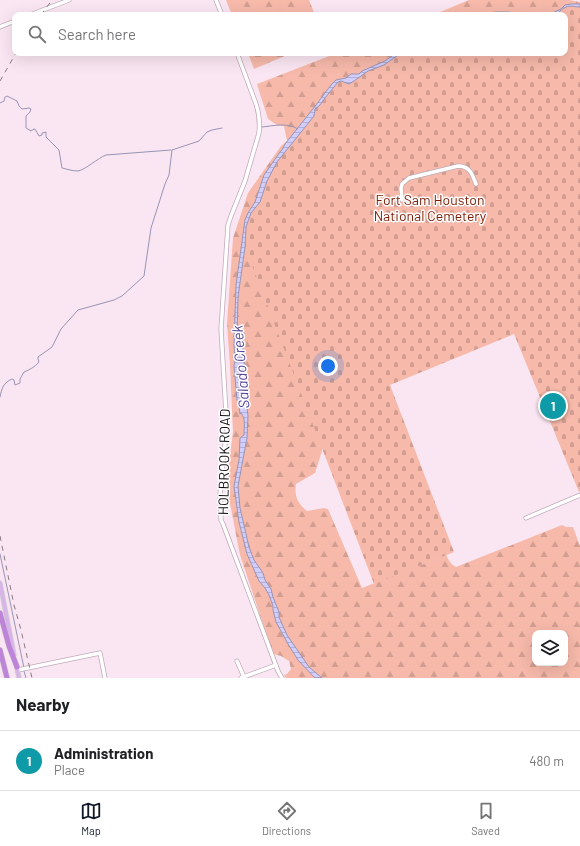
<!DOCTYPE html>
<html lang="en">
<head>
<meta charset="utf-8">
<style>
  body { margin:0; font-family:Barlow,sans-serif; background:#f6f6f6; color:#202124 }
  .controls { position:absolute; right:12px; bottom:12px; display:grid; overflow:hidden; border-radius:8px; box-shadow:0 4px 16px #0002 }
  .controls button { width:36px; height:36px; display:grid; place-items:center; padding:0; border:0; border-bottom:1px solid #e0e0e0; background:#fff; color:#202124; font:20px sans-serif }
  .you { position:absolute; left:328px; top:366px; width:14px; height:14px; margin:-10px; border:3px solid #fff; border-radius:50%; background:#1a73e8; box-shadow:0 0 0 6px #1a73e833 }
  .badge { display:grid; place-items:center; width:26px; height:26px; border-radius:50%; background:#111827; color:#fff; font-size:13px; font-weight:700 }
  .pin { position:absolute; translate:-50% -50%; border:2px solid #fff; box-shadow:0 1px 4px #0006 }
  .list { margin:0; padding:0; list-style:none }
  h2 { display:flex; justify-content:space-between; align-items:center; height:52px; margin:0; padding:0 16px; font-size:17px }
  h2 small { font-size:13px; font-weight:400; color:#757577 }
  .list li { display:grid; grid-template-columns:26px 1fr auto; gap:12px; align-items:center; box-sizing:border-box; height:60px; padding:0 16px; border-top:1px solid #e0e0e0 }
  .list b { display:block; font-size:15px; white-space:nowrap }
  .list p { margin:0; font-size:13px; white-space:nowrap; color:#757577 }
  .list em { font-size:13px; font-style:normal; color:#757577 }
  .icon { flex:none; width:22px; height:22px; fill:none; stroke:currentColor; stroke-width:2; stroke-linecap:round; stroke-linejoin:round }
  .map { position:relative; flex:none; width:580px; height:678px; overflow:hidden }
  .search { position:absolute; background:#fff; box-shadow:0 4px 16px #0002; left:12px; right:12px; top:12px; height:44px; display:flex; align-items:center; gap:10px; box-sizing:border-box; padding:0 14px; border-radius:8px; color:#757577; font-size:15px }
  .sheet { height:112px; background:#fff }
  nav { display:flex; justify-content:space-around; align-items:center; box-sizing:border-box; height:56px; border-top:1px solid #e0e0e0; background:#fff; font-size:11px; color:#757577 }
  nav a { display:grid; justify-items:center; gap:2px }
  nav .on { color:#111827 }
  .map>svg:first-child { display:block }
  .forest { fill:url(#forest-firs); fill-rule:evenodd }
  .cemetery { fill:url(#cemetery-stones) }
  .water { fill:url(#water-rules); stroke:#9994b6 }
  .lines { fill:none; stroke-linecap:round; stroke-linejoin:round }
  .stream { stroke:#9994b6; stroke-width:1 }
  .minor-casing { stroke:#bfacb8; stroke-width:5 }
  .major-casing { stroke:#d5d4d4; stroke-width:5.5 }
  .highway-casing { stroke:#d5d4d4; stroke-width:6 }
  .minor { stroke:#fff; stroke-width:3.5 }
  .major { stroke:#d8b5e8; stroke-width:4 }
  .highway { stroke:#be84d8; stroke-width:5 }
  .rail { stroke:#897b83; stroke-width:1; stroke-dasharray:5 5; stroke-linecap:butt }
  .labels { text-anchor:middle; stroke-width:3; stroke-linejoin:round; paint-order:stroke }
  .park-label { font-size:14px; fill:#7d1b03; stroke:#fff }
  .street-label { font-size:14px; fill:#150e12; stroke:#fff }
  .water-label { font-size:15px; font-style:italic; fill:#57469d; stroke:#fff }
</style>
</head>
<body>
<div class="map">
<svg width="580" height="678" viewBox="0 0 580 678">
  <defs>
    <pattern id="forest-firs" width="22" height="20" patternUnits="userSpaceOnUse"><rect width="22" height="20" fill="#f6b9aa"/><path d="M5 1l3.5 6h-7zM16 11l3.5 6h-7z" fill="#d29e91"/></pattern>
    <pattern id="cemetery-stones" width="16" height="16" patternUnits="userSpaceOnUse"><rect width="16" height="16" fill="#f6b9aa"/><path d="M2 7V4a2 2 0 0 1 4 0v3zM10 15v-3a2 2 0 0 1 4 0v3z" fill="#d29e91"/></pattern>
    <pattern id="water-rules" width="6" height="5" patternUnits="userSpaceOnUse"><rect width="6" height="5" fill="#d2cefc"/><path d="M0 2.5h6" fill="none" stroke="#b3b0d7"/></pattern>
  </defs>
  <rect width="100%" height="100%" fill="#fae6f2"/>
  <!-- forest -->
  <path class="forest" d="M226 0H309L315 15H232Z
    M469 0H569L580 2V186L338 400 315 473 296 484C294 496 298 504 307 511L324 508 328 509 362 588 446 555C449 561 451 564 456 567L562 525 566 527H573L580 546V678H286L284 675 287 674 291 669 289 661 281 656 273 654 240 555 228 493 229 463 233 432 230 365 227 324 233 238 248 193 281 146 287 141 284 126 277 125 268 119 257 84 337 53H565V15H433ZM535 633H565V663H535Z
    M248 53H292L254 69Z"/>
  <!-- cemetery -->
  <path class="cemetery" d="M569 6 580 7V491L579 492 514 334 390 385 454 552 374 584 245 247 246 227 251 213 260 202 267 181 277 162 314 116 315 109 320 105 325 98 338 82 341 81 349 84 354 81 368 71 384 65 398 55 404 53H565V15H554C560 13 563 8 569 6Z"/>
  <!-- water -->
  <path class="water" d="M571 4H580V7C575 7 570 5 566 7 558 11 559 15 548 15L561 9 565 5Z
    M495 12H509L521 15H488Z
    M396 53H404L398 55 384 65 368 71 354 81 349 84 341 81 338 82 325 98 320 105 315 109 314 116 277 162 267 181 260 202 251 213 246 227 245 247 238 297 237 338 239 337 243 331 244 332 243 348 247 395 246 399 248 416 247 438 238 486 240 508 249 547 254 560 263 573 265 580 271 589 273 597 279 612V617L287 635 309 667 322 678H315L298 660 288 644 276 622 273 610V606L269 595 265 588 259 581 247 554 239 522 234 486 239 460 240 438 244 435C244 427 246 419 241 413L240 414 239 406 237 400 234 366 235 361 234 345 236 285 245 220 248 213 255 202 264 175 280 152 282 150 285 144 316 105 331 85 336 80 346 78 351 74H359L362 71 385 61Z"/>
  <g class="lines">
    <!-- stream -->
    <path class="stream" d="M0 103 4 101 5 97 7 96 17 101 19 106 22 109 29 108 31 109 30 112 26 116V128L31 131 34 129H35L39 136 42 135V133L46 132V137L59 150 62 168C67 169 72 171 78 171 85 170 98 158 106 155L171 150
      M262 127C273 126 287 122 298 129
      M0 397C2 388 3 383 12 379L14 380 15 385 20 383V379L24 372C29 370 35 367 39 362L38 359V357C43 354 47 350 52 347L61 329 78 310 114 300 122 296 144 276 151 228 165 184 169 175 172 150 199 141 207 132 212 130 222 128
      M0 554 24 668
      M24 671 26 678"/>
    <defs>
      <path id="minor" d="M216 0 222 15
        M30 15 69 0
        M0 27 15 21
        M237 53 256 104C259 113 260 123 259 133L245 181 231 216 228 225 221 329 227 430 223 460 220 495 221 520 223 524 278 671 282 678
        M402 200 401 188 402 184 409 178 458 166C470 166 472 174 476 184
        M526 518 580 495
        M237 661 244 677
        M18 670 100 653 105 678
        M241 678 276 665"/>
      <path id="major" d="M0 583 14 655
        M16 664 19 678"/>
      <path id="highway" d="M0 613 9 646 17 667
        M0 650 7 678"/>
    </defs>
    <!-- minor casing -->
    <use href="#minor" class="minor-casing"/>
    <!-- major casing -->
    <use href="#major" class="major-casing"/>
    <!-- highway casing -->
    <use href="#highway" class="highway-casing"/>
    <!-- minor -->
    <use href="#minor" class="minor"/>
    <!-- major -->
    <use href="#major" class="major"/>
    <!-- highway -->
    <use href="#highway" class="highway"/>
    <!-- rail -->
    <path class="rail" d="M41 15 52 0
      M0 81 16 53
      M0 536 14 605 21 630 32 678"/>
  </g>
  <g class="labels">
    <!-- park labels -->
    <g class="park-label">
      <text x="430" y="205">Fort Sam Houston<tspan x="430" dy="16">National Cemetery</tspan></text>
    </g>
    <!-- street labels -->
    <g class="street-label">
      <text transform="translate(224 462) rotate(-89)" y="5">HOLBROOK ROAD</text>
    </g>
    <!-- water labels -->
    <g class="water-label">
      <text transform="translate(241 367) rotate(-95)" y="5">Salado Creek</text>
    </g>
  </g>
</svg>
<div class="controls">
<button><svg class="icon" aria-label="layers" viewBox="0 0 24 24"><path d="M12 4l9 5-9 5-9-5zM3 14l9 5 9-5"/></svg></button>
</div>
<div class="you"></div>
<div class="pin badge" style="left:553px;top:406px;background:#0f9aa8">1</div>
<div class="search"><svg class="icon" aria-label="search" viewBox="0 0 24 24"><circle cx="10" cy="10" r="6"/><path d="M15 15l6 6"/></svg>Search here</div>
</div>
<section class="sheet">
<h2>Nearby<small></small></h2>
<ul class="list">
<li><span class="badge" style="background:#0f9aa8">1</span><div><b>Administration</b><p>Place</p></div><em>480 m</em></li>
</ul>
</section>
<nav>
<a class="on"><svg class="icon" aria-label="map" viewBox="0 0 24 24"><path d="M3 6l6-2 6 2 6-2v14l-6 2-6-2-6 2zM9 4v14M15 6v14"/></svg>Map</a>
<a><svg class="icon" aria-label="directions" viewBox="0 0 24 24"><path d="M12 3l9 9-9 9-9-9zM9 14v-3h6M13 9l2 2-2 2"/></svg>Directions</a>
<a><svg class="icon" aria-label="saved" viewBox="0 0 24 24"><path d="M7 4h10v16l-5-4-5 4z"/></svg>Saved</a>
</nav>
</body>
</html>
